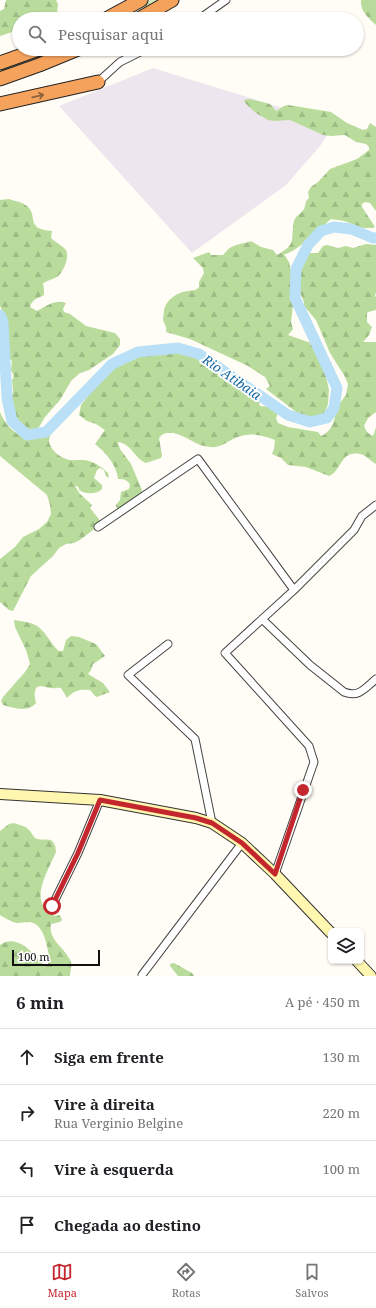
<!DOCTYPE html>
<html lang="pt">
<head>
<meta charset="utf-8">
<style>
  body { margin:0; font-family:"Noto Serif",serif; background:#f6f6f6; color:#202124 }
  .controls { position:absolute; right:12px; bottom:12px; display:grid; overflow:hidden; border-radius:6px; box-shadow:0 1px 3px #0004 }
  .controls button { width:36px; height:36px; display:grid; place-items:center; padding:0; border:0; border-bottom:1px solid #e0e0e0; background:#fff; color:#202124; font:20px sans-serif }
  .scale { position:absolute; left:12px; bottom:10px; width:88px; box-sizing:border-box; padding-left:4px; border:2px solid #111; border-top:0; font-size:11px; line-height:14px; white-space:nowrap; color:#111; -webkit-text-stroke:3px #fff; paint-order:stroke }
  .stop { position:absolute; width:12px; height:12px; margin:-9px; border:3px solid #c4262e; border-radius:50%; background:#fff }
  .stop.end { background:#c4262e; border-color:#fff; box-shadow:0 1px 4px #0008 }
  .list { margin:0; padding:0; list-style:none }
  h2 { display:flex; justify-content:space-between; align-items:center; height:52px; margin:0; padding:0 16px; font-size:17px }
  h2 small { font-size:13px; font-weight:400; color:#757577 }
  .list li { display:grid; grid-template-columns:26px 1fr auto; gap:12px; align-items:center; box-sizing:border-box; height:56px; padding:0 16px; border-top:1px solid #e0e0e0 }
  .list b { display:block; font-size:15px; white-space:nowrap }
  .list p { margin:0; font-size:13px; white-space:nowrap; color:#757577 }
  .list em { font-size:13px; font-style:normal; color:#757577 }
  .icon { flex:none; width:22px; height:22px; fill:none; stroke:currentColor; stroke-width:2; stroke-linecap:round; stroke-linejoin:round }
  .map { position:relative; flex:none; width:376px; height:976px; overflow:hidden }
  .search { position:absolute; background:#fff; box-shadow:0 1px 3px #0004; left:12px; right:12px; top:12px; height:44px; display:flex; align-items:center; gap:10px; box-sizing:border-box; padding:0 14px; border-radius:22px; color:#757577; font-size:15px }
  .sheet { height:276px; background:#fff }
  nav { display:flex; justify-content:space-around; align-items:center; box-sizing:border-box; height:56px; border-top:1px solid #e0e0e0; background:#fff; font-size:11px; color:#757577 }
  nav a { display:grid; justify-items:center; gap:2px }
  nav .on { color:#c4262e }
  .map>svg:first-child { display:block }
  .industrial { fill:#eee6ef }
  .grass { fill:url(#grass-tufts) }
  .forest { fill:url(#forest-firs) }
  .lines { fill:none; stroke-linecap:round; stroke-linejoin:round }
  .river { stroke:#b9e0f7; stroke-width:11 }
  .street-casing { stroke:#444; stroke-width:9 }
  .secondary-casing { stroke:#333; stroke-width:12 }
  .highway-casing { stroke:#222; stroke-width:15 }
  .street { stroke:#fff; stroke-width:7 }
  .secondary { stroke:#fff6b0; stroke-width:10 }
  .highway { stroke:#f5a25d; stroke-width:13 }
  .oneway { stroke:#8e613b }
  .route { stroke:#c4262e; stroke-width:5 }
  .labels { text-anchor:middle; stroke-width:4; stroke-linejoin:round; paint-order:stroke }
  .water-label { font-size:13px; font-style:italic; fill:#1768a6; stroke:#fff }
</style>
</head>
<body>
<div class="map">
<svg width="376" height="976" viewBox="0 0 376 976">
  <defs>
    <pattern id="grass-tufts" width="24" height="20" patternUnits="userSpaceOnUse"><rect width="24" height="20" fill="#d5ebbd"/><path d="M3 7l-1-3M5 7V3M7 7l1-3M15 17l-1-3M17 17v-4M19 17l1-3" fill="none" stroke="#b6c8a1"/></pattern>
    <pattern id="forest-firs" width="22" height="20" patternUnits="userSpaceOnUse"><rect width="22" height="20" fill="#b9dc9c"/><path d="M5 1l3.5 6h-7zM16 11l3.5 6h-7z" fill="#9ebc85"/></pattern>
  </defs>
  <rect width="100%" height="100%" fill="#fffdf5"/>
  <!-- industrial -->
  <path class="industrial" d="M153 68 334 124 320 146 286 185 192 253 59 106Z"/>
  <!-- grass -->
  <path class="grass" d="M149 0H165L131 19H114Z
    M48 49H69L0 75V67L12 64Z"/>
  <!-- forest -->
  <path class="forest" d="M6 0H56L58 4 57 13 59 17 47 12C36 20 32 19 19 19V26L12 32 0 36V11L4 9Z
    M361 0H376V25C368 18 360 11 361 0Z
    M250 99 270 104 276 111 284 106 288 105 331 112 347 123 363 130 367 129 370 123 376 127V211L370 203 365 202 362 204V207L375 227 373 228H363L344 221 331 219C321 227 295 254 284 254L289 262 291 271V290L293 306 291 322 293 329 288 335 311 343 316 348 322 358 329 390 328 404 325 412 322 415 316 417 300 415 266 389 270 386 265 377 248 366 190 339 166 332C167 327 165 325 163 320 163 317 164 313 164 310 166 300 177 292 188 291 193 290 196 291 199 287V282L204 273 203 268 193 258 209 252 211 255H223C226 252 229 247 234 246 240 243 244 244 251 241L261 247 273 250 277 255C298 244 290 239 294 221 296 215 301 214 304 209 306 204 305 201 309 198L308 192 311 187 318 182 330 169 357 159 369 150V147L366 144 356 142 345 135 331 136 323 135 290 120 274 121 268 120 256 113 245 103 244 100Z
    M9 199C14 201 23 202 27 206 39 216 24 229 52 231L51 238C55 242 63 246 66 250 70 257 63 273 57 277 53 279 47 281 43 283L44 290V295L34 300 31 304 30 307 37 311C47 306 55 299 66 303L63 309 64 312 70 314 86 326 115 333 120 339V345L113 354 89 370 80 373 71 381 60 400 45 417 39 427 35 430H30L17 424 13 418 8 406 13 392 12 380 14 376 11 370 12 361 7 356 5 351V332L6 319 0 306V200Z
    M366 244 376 245V292L375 296 376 297V310L368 312 367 313V322L372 327 369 335 363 342H376V412L368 418 364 426 367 432 372 436 374 434 376 427V464C370 461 366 455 360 454 340 450 342 471 329 476L306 467 288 465 281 458 272 454 274 449 275 440C260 434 248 432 233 439 225 443 220 448 210 447 206 446 202 446 198 444 189 440 168 425 159 438L162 455 161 458 146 463C134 458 132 444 118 442V443L120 449 131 464 142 490 141 494 134 498 119 510 116 507V505L120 500 121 492 129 489 130 485C128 480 124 479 118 479 116 464 107 454 95 444L105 430 96 424 87 421 79 415 81 405 107 372 124 363 131 358 149 351 153 347 161 346 167 348 174 347 213 361 237 378 254 388 257 391 260 406C268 407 273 406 278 413L276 418 278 423 288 427 318 432 321 436C330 433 337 420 334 411L346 395 348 384 344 375 330 353 316 320 304 306V302L300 293V275L304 258 308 253H318L323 246 327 245 338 248 346 246 353 248Z
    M0 412C6 427 20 441 37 437 42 435 47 432 52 429 51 433 49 439 49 442 51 451 62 459 70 460 77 461 83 459 89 461 96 463 103 468 108 473L109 478 106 476 104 470 100 468 97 470 94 478 102 485V489C96 495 85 494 79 490V488L77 486H75L80 494 92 505 90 508 102 523 80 540 74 543 66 544 59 548 53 556 31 576 13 611 9 610 0 602V559L15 547 23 537 39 529 47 522 51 514 50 505 47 495 0 456Z
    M14 620C33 623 38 623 49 639 52 643 55 648 59 651H63L66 640 71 636 79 637 96 644 105 656 93 664 91 670 88 674 103 683 110 692 97 697 95 696 90 690C79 689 75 690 67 698L61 688C57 687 55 689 51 688 46 688 42 685 37 687 33 692 35 697 36 703 28 713 13 708 3 705L1 701 3 697 25 672 30 664 26 650 15 627Z
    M14 823C19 825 26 826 29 830 31 832 33 836 35 838 43 843 55 833 56 852 51 864 38 886 41 900 42 906 49 912 55 916L59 915 61 917 62 920 60 922 51 924C48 940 64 947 70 960 73 965 70 970 70 976H0V945C18 933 32 953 44 965L48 964C50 957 48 952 47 946 45 937 41 923 29 922 25 922 21 923 17 923 11 922 5 918 0 915V831L9 824Z
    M174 963 192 973 194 976H178L170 966V964Z"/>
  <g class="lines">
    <!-- river -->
    <path class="river" d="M0 315 3 322 7 398 12 421 27 435 46 432 112 364 138 352 178 348 199 354 288 415 310 422 327 418 334 408 337 388 295 298 296 269 308 245 321 231 334 227 351 229 373 238H376"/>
    <defs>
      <path id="street" d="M199 19 226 0
        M98 82 120 62 146 49
        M98 527 198 459 294 590
        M262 619 310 665 344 692C359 698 365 688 376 679
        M168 644 128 675 195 739 212 823
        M275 874 314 762 309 746 225 653 294 590 354 530 362 516 376 505
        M52 906 78 853 100 800
        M142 975 242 843"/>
      <path id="secondary" d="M0 794 100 800 196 818 212 823 242 843 275 874 331 933
        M357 961 371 976"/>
      <path id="highway" d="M106 19 141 0
        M139 19 172 0
        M0 63 39 49
        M0 79 39 65 78 49
        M0 104 98 82"/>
    </defs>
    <!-- street casing -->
    <use href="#street" class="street-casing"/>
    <!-- secondary casing -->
    <use href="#secondary" class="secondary-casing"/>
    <!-- highway casing -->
    <use href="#highway" class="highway-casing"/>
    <!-- street -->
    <use href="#street" class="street"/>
    <!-- secondary -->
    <use href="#secondary" class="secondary"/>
    <!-- highway -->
    <use href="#highway" class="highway"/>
  </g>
  <!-- one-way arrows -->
  <defs><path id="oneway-shaft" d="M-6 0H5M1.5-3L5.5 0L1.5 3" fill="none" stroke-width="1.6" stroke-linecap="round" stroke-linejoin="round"/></defs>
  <use class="oneway" href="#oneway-shaft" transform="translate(38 96) rotate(-13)"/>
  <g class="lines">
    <!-- route -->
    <path class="route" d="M52 906 78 853 100 800 196 818 212 823 242 843 275 874 303 790"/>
  </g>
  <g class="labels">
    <!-- water labels -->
    <g class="water-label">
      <text transform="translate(232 377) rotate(35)" y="5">Rio Atibaia</text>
    </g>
  </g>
</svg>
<div class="controls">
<button><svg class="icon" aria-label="layers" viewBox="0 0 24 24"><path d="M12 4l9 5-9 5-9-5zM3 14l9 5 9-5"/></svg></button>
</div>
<div class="scale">100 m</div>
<div class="stop" style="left:52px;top:906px"></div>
<div class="stop end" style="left:303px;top:790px"></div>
<div class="search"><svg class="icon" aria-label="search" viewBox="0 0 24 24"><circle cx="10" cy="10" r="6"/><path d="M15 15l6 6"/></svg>Pesquisar aqui</div>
</div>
<section class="sheet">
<h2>6 min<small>A pé · 450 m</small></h2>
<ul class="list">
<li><svg class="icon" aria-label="ahead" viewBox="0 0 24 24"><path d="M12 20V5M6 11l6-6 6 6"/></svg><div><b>Siga em frente</b></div><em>130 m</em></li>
<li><svg class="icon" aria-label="right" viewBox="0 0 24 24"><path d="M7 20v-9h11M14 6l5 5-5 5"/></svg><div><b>Vire à direita</b><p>Rua Verginio Belgine</p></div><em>220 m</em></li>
<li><svg class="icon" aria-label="left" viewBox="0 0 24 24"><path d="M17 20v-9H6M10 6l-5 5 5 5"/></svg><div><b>Vire à esquerda</b></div><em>100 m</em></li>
<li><svg class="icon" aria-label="arrive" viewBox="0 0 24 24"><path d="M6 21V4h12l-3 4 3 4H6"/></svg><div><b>Chegada ao destino</b></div></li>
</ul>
</section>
<nav>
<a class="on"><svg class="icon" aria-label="map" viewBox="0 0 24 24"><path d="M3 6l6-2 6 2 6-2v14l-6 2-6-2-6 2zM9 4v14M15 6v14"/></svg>Mapa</a>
<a><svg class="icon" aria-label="directions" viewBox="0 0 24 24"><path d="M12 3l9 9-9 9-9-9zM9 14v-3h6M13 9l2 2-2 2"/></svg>Rotas</a>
<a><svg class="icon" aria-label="saved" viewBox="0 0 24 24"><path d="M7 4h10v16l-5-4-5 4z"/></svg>Salvos</a>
</nav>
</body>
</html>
